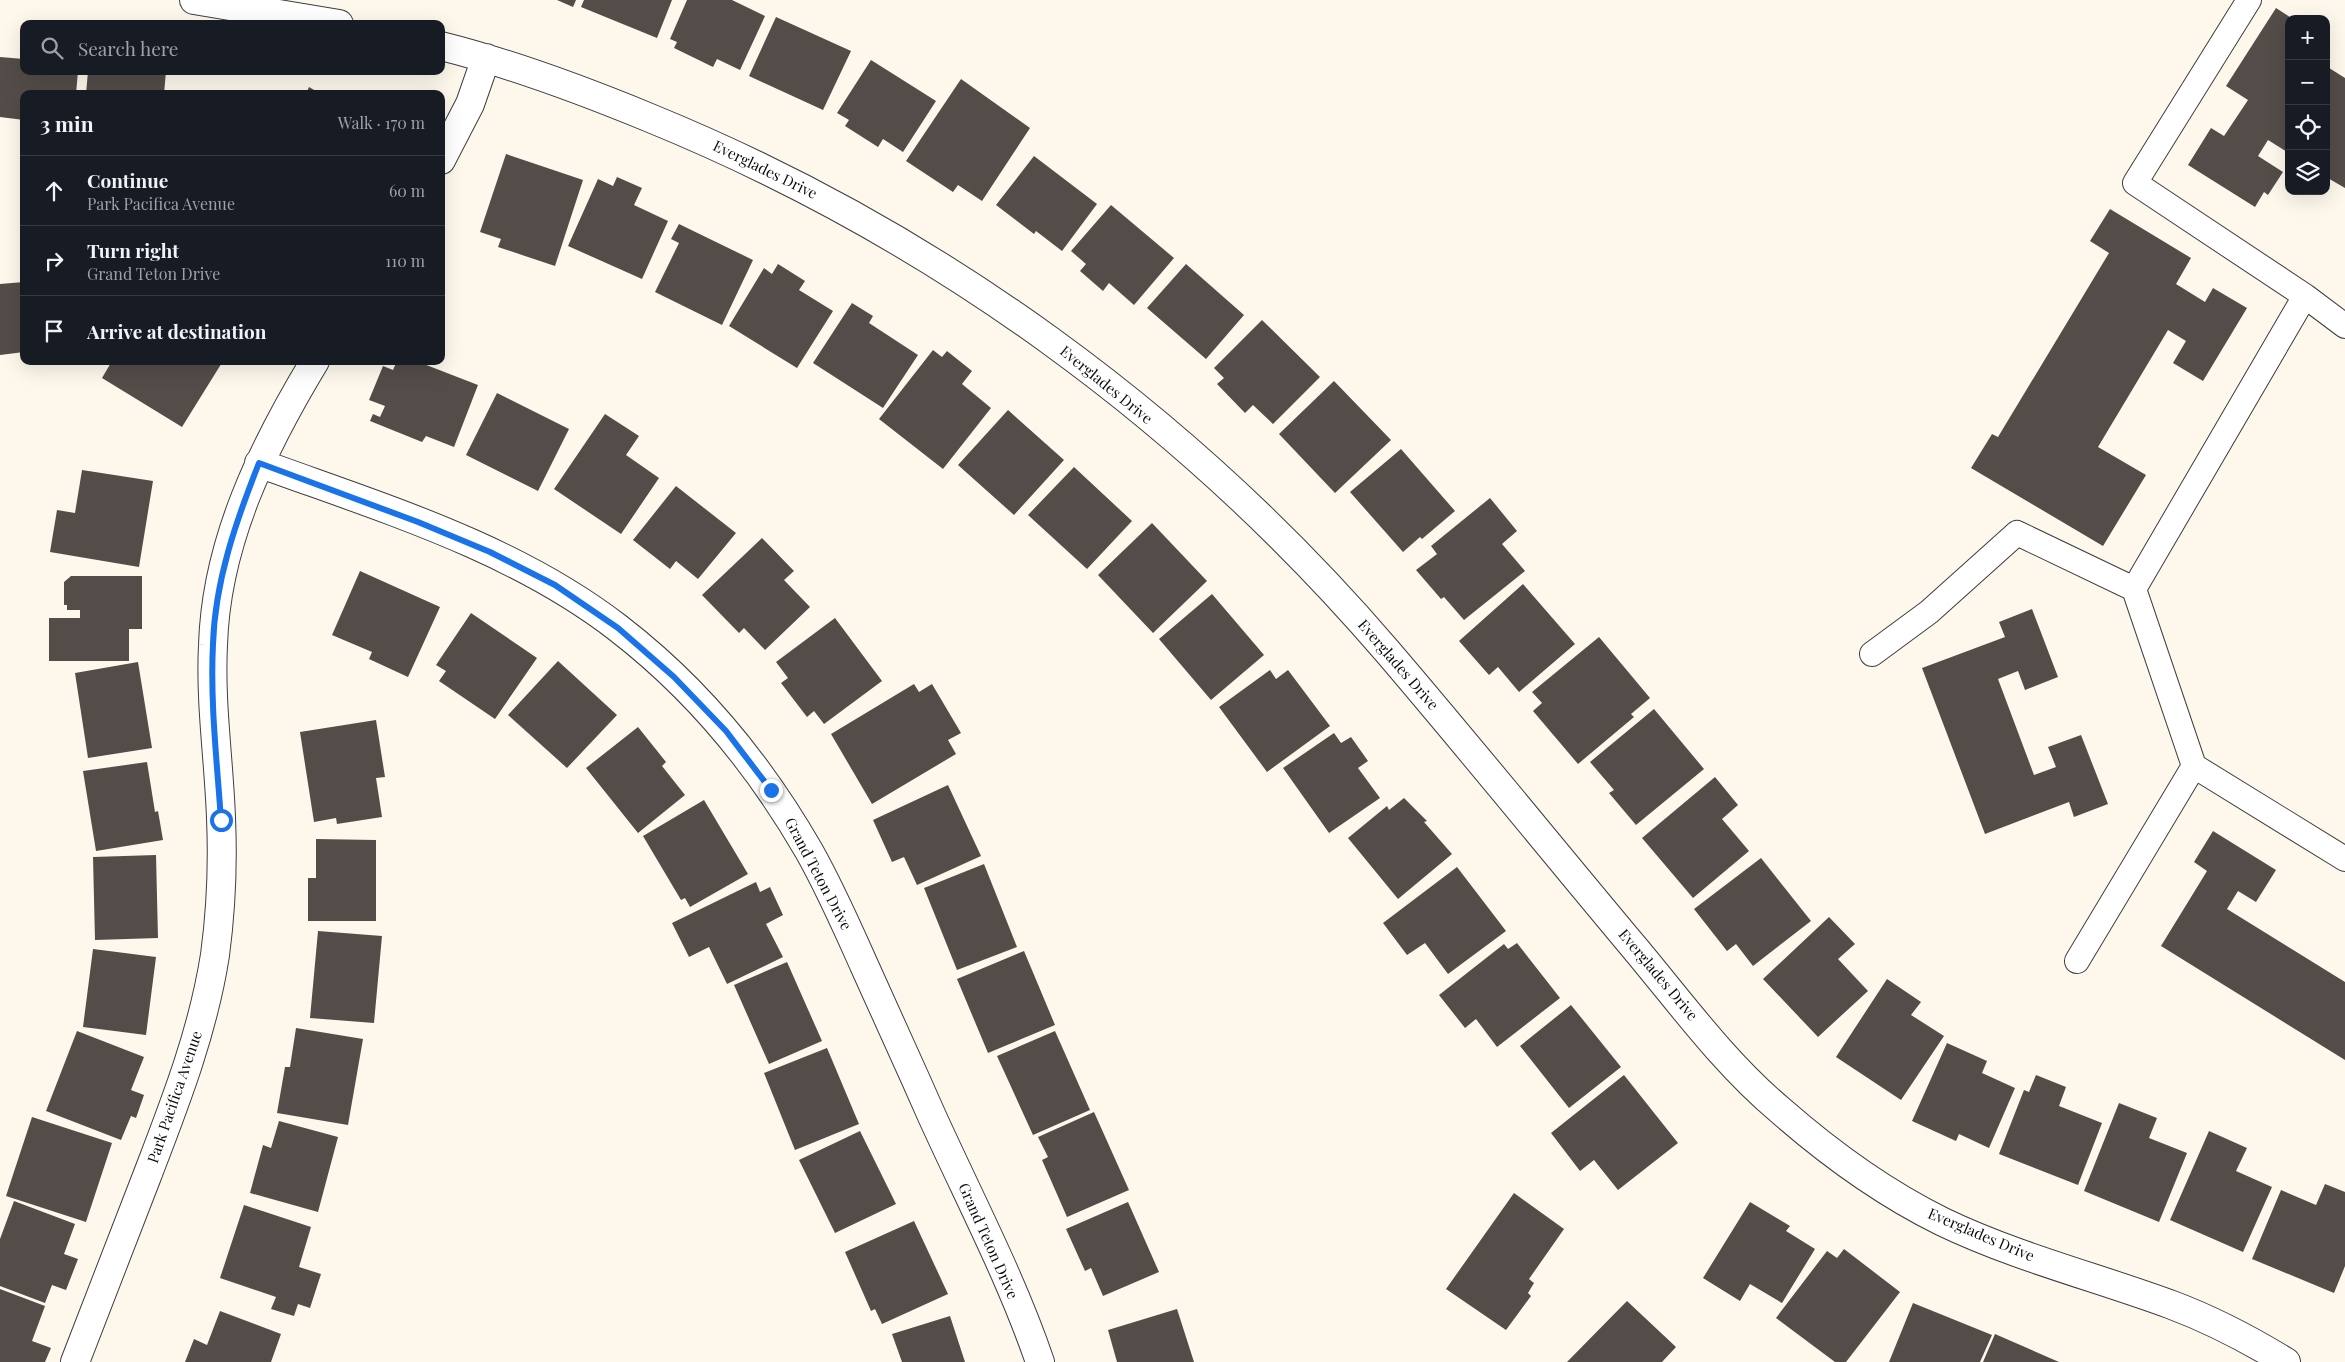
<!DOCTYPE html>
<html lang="en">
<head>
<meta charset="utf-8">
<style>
  body { margin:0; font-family:"Playfair Display",serif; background:#242831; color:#f1f3f6 }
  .controls { position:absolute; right:15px; top:15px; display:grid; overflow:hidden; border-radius:10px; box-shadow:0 5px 20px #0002 }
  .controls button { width:45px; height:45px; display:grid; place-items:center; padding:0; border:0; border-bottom:1px solid #363941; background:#171b24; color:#f1f3f6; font:25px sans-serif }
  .stop { position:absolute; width:15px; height:15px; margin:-11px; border:4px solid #1a73e8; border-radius:50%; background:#fff }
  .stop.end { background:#1a73e8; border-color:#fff; box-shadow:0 1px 5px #0008 }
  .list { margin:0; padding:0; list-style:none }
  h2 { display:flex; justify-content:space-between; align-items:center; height:65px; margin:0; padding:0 20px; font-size:21px }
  h2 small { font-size:16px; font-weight:400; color:#9ea1a6 }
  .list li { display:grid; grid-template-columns:32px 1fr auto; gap:15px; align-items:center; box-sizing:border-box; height:70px; padding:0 20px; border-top:1px solid #363941 }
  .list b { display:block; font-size:19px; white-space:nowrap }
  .list p { margin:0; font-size:16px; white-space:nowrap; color:#9ea1a6 }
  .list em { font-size:16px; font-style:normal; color:#9ea1a6 }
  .icon { flex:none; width:28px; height:28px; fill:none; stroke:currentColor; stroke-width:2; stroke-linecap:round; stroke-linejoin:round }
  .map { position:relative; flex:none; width:2345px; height:1362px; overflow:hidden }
  .search { position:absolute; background:#171b24; box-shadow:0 5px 20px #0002; left:20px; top:20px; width:425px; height:55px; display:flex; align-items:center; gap:12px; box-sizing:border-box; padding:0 18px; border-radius:10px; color:#9ea1a6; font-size:19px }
  .panel { position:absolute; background:#171b24; box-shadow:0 5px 20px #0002; left:20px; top:90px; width:425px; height:275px; border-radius:10px }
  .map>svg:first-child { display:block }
  .building { fill:#534c49 }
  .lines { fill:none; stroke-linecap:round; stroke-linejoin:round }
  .lane-casing { stroke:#3e3e3e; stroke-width:26 }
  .street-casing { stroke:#3e3e3e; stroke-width:30 }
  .lane { stroke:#fff; stroke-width:24 }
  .street { stroke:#fff; stroke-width:28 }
  .route { stroke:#1a73e8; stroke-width:6 }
  .labels { text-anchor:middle; stroke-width:5; stroke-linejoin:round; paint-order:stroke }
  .street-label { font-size:15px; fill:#0b0b0b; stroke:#fff }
</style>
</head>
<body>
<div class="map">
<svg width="2345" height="1362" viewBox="0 0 2345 1362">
  <rect width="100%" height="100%" fill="#fdf8eb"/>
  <!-- building -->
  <path class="building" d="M557 0H576L573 7Z
    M584 0H672L657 38 581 7Z
    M687 0H732L765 16 740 70 717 59 713 67 674 48 677 42 670 39Z
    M2276 8 2293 19H2289V153L2268 140 2258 156 2283 172 2268 195 2264 192 2255 207 2188 165 2211 128 2224 136 2248 100 2226 86Z
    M776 17 851 51 823 110 749 76Z
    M0 57 24 59V71H78L76 94H24V120L0 117Z
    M871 60 936 101 903 152 883 139 878 147 845 126 849 120 837 113Z
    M2326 66 2345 78V188L2326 177Z
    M88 71H166L164 94H86Z
    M961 79 1030 128 982 201 958 185 953 192 906 161Z
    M309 87 321 94H306Z
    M506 154 583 180 555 266 498 247 501 239 480 232Z
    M1034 156 1097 204 1062 251 1036 231 1034 234 996 205Z
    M617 177 642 188 634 205 668 221 642 279 568 246 598 179 613 186Z
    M1111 205 1174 258 1134 305 1109 283 1103 291 1080 271 1086 264 1071 251Z
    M2110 209 2191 258 2176 284 2205 302 2213 288 2247 308 2203 381 2173 363 2186 341 2168 330 2098 447 2146 475 2103 546 1971 468 1992 434 1998 437 2109 253 2090 241Z
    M679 224 753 260 722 325 655 292 679 243 671 239Z
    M778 264 805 281 799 290 833 311 797 368 729 326 764 268 772 274Z
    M1186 264 1244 315 1206 359 1147 308Z
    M24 282V352L0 355V284Z
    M852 303 873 316 869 323 918 355 883 408 813 363Z
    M1262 320 1320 377 1273 424 1253 405 1245 413 1217 384 1224 378 1214 368Z
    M933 350 942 357 947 351 972 371 962 384 991 408 943 469 879 419Z
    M112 361H223L182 427 102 378Z
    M397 361H416L478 385 454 447 426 436 422 442 370 421 373 414 380 417 385 406 369 400 383 366 393 370Z
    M1334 381 1391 440 1335 493 1279 434Z
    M497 393 569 429 538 491 466 455Z
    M1008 410 1064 460 1014 515 958 465Z
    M605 414 639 436 626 455 659 478 621 534 554 489Z
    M1401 449 1455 511 1422 539 1420 537 1403 552 1350 492Z
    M1074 467 1132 521 1087 569 1028 515Z
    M82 470 153 481 139 567 50 552 57 510 75 513Z
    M676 486 736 533 698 579 676 561 670 569 633 540Z
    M1490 498 1517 531 1502 544 1525 571 1464 620 1444 597 1441 599 1416 570 1437 554 1431 546Z
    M1152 523 1207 581 1153 633 1098 575Z
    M762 538 794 571 784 580 810 607 765 650 744 628 739 633 702 595Z
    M360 571 440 607 408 677 369 659 372 652 332 635Z
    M71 576H142V629H129V661H49V618H80V610H67V605H64V582Z
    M1523 584 1575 644 1519 692 1498 667 1489 675 1459 641Z
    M1212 594 1264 655 1211 700 1159 639Z
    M2032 609 2058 677 2025 690 2018 671 1998 679 2034 775 2056 767 2048 747 2081 735 2108 804 2074 817 2069 802 1985 834 1922 668 2005 637 1999 622Z
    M471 613 537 658 495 719 439 681 446 671 436 665Z
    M835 618 882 681 824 724 814 711 807 717 781 683 788 678 776 662Z
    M1599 637 1650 698 1631 714 1634 717 1578 764 1533 711 1542 703 1532 692Z
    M558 661 617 715 567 768 508 715Z
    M138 662 152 748 88 758 75 673Z
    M1270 670 1276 679 1288 670 1330 726 1267 772 1219 707Z
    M914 684 919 692 932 684 961 733 948 740 956 754 872 804 831 734Z
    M1654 709 1704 769 1636 825 1609 793 1614 790 1590 762Z
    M376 720 385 777 376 778 382 817 337 824 336 818 314 822 300 732Z
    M638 727 666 762 662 766 685 795 638 833 586 768Z
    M1334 733 1341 743 1351 737 1368 761 1358 768 1380 798 1329 833 1283 768Z
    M147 762 155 812 158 811 163 840 96 851 83 771Z
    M1715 777 1738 805 1722 819 1749 851 1693 898 1642 838Z
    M948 785 981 856 917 885 904 857 892 862 873 820Z
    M1404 798 1427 821 1424 822 1452 854 1398 899 1348 838 1387 806 1389 810Z
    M704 800 748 874 690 907 685 898 681 900 643 836Z
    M2213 831 2276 870 2256 902 2238 891 2227 909 2345 982V1060L2161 946 2207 871 2194 862Z
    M316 839 376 840V921H308V878H316Z
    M156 855 158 938 95 940 93 857Z
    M1761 858 1811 921 1753 966 1736 944 1727 951 1694 909Z
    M984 864 1017 947 957 970 924 888Z
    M1457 867 1506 931 1448 974 1425 943 1407 955 1383 923Z
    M756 882 760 892 770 887 783 915 766 924 783 957 727 984 709 947 689 957 672 923Z
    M1829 917 1855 944 1838 959 1868 991 1818 1037 1763 979Z
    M318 931 382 936 374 1023 310 1018Z
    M1517 943 1560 998 1497 1047 1476 1019 1465 1028 1439 995 1504 944 1508 949Z
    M93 949 156 957 146 1035 83 1027Z
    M1024 951 1055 1025 988 1053 957 979Z
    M787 962 822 1041 769 1064 734 985Z
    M1887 979 1921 1002 1911 1015 1944 1036 1901 1100 1836 1057Z
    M1571 1005 1621 1067 1569 1108 1520 1046Z
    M296 1028 363 1039 348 1125 277 1113 285 1067H290Z
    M77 1031 144 1057 131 1090 144 1095 136 1118 131 1116 121 1140 46 1111Z
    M1055 1031 1090 1110 1033 1135 997 1056Z
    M1947 1043 1987 1061 1982 1073 2015 1088 1989 1148 1959 1134 1956 1141 1912 1121Z
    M827 1048 859 1124 795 1150 764 1073Z
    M1624 1075 1678 1143 1618 1190 1594 1160 1580 1171 1551 1133Z
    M2036 1075 2066 1087 2059 1106 2102 1123 2078 1185 1999 1154 2024 1090 2029 1092Z
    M2119 1103 2157 1118 2149 1138 2187 1153 2159 1222 2084 1191Z
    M1094 1112 1129 1190 1067 1217 1042 1160 1048 1157 1038 1137Z
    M32 1117 112 1143 86 1222 6 1196Z
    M279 1121 338 1137 318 1212 250 1193 263 1145 271 1148Z
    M860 1131 896 1204 835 1233 799 1160Z
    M2209 1131 2247 1148 2236 1171 2272 1187 2243 1252 2170 1220Z
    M2325 1184 2345 1192V1266L2334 1293 2252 1259 2281 1190 2316 1205Z
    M1514 1193 1564 1229 1529 1279 1534 1283 1528 1293 1531 1296 1506 1330 1446 1289Z
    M14 1201 75 1224 64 1254 78 1259 66 1290 52 1285 45 1303 0 1286V1239Z
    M1128 1202 1159 1272 1103 1296 1091 1268 1085 1271 1066 1229Z
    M1750 1202 1790 1226 1786 1231 1815 1249 1782 1303 1750 1284 1740 1301 1703 1278Z
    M244 1205 311 1227 299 1267 321 1274 310 1308 298 1304 294 1316 271 1309 276 1297 220 1278Z
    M914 1221 948 1294 882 1324 875 1309 871 1311 845 1252Z
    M1844 1249 1900 1292 1846 1362H1835L1776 1318 1827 1251 1837 1258Z
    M0 1289 45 1306 32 1341 51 1348 45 1362H0Z
    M1627 1301 1676 1347 1662 1362H1567Z
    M1913 1303 1992 1335 1980 1362H1889Z
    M1177 1309 1194 1362H1117L1108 1330Z
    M220 1311 281 1334 271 1362H185L194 1339 207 1345Z
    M950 1316 965 1362H902L892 1334Z
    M1995 1334 2059 1362H1983Z"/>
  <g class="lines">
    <defs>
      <path id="lane" d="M2249 0 2135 183 2305 296
        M2134 589 2305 296 2345 326
        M1872 654 1929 612 2017 533 2134 589 2194 766 2345 859
        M2077 961 2194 766"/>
      <path id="street" d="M194 0 339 24
        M441 46C513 64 582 90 650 118 934 234 1187 418 1387 651 1470 748 1551 848 1633 946 1680 1002 1724 1063 1780 1110 1829 1153 1884 1193 1943 1222 2016 1257 2096 1277 2172 1305 2212 1320 2250 1340 2286 1362
        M441 160 470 104 486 58
        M259 463C382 508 513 547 618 628 696 688 760 766 809 851 830 888 847 927 864 965 886 1014 909 1064 931 1114 968 1196 1011 1277 1040 1362
        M75 1362C99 1300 123 1238 147 1176 175 1103 203 1032 215 955 221 910 223 863 221 818 219 761 210 703 213 645 216 542 263 447 315 361"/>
    </defs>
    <!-- lane casing -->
    <use href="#lane" class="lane-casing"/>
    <!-- street casing -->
    <use href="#street" class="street-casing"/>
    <!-- lane -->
    <use href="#lane" class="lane"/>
    <!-- street -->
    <use href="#street" class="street"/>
  </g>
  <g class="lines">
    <!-- route -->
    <path class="route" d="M221 820C217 762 210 702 213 644 215 581 236 521 259 463L418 522 490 552 555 585 618 628 674 677 726 731 771 790"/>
  </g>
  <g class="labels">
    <!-- street labels -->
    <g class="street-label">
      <text transform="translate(765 170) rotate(26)" y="5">Everglades Drive</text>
      <text transform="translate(1106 385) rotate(39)" y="5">Everglades Drive</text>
      <text transform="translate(1398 665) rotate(49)" y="5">Everglades Drive</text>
      <text transform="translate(818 874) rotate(62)" y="5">Grand Teton Drive</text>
      <text transform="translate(1658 975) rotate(50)" y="5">Everglades Drive</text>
      <text transform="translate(175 1097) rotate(-71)" y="5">Park Pacifica Avenue</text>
      <text transform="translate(1981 1235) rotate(23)" y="5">Everglades Drive</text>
      <text transform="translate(988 1241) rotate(66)" y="5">Grand Teton Drive</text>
    </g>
  </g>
</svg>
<div class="controls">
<button>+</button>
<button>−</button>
<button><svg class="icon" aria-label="locate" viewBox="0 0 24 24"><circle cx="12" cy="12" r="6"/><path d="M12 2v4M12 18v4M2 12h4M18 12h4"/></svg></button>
<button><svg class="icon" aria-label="layers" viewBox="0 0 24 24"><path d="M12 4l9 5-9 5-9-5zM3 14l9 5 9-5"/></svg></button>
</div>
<div class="stop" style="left:221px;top:820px"></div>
<div class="stop end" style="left:771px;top:790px"></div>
<div class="search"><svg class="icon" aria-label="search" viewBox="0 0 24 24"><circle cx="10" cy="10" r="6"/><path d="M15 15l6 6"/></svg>Search here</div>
<section class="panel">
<h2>3 min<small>Walk · 170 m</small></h2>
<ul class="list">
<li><svg class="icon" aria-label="ahead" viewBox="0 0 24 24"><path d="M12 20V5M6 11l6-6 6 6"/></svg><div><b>Continue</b><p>Park Pacifica Avenue</p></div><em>60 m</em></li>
<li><svg class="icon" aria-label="right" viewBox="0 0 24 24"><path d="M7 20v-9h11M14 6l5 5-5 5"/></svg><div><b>Turn right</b><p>Grand Teton Drive</p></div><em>110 m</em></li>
<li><svg class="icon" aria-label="arrive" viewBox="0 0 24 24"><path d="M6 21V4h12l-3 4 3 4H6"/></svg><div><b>Arrive at destination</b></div></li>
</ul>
</section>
</div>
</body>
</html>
